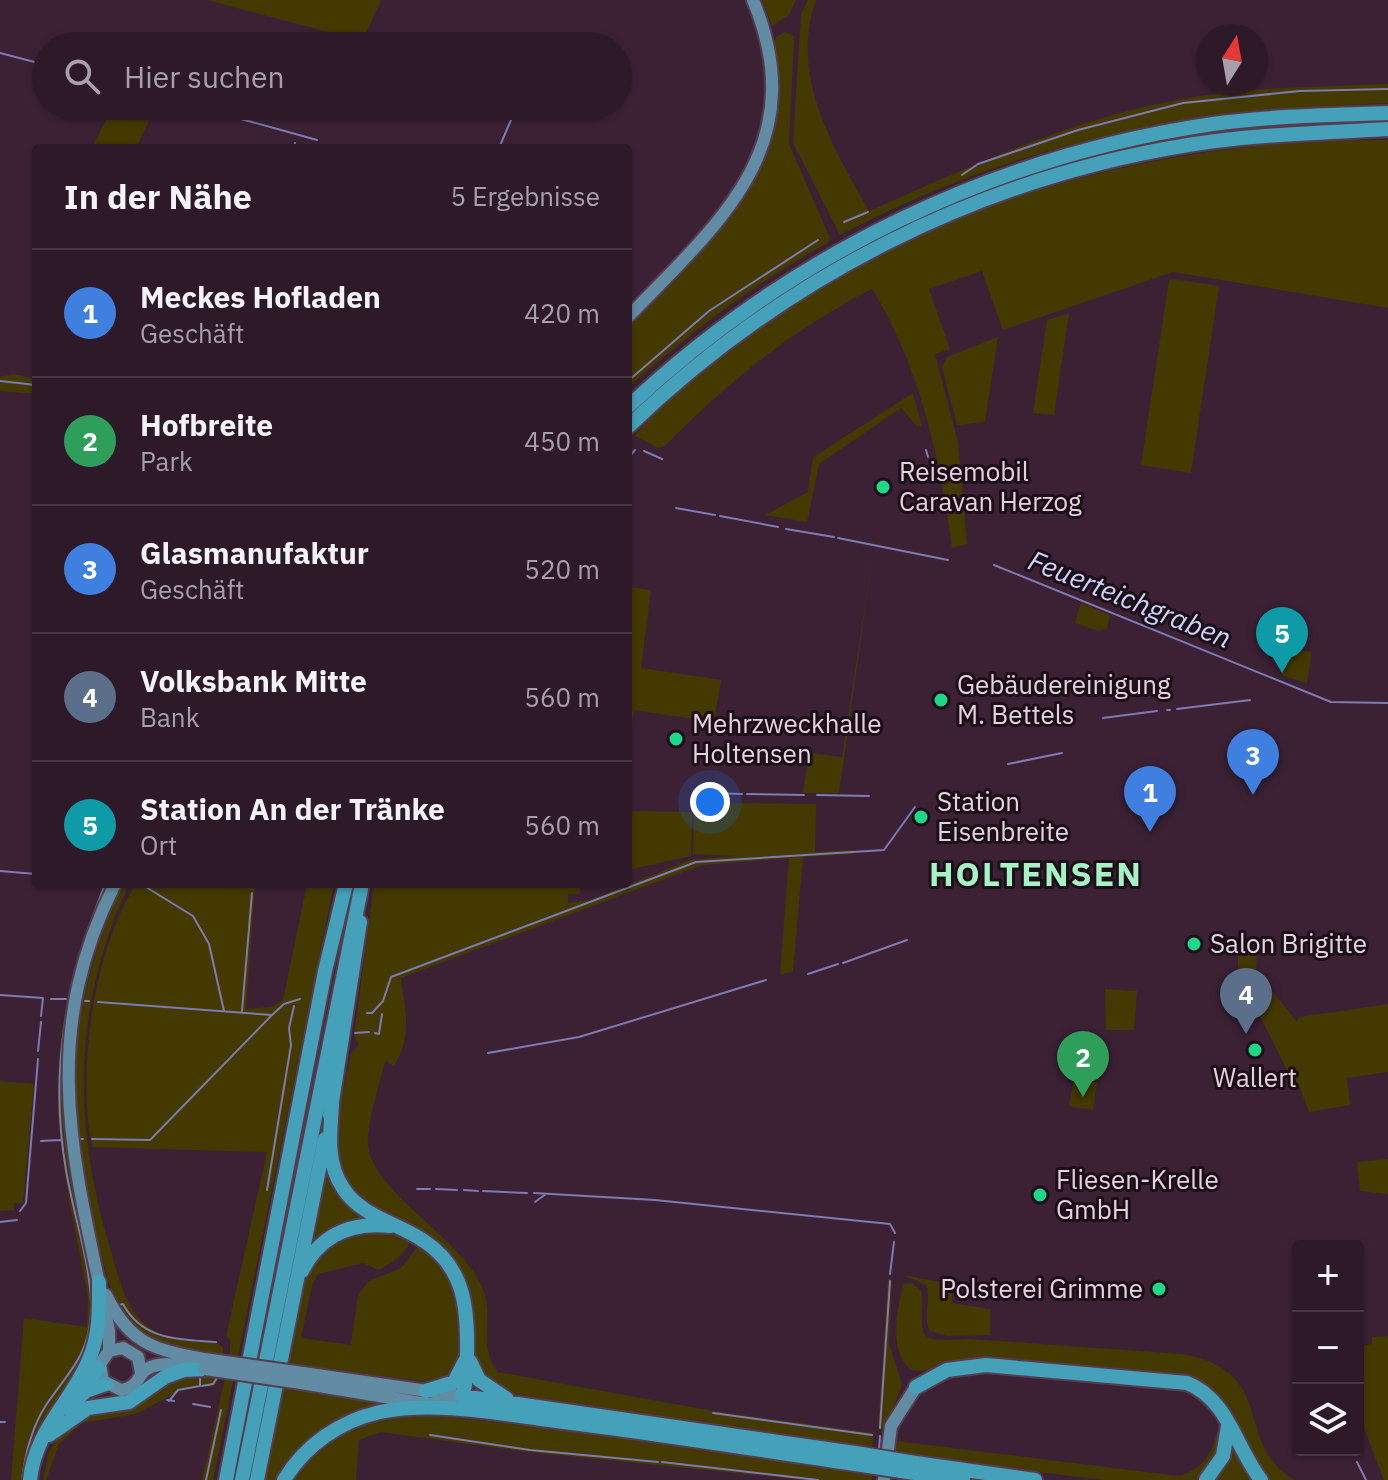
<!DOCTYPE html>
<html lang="de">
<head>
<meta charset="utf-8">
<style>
  body { margin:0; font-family:"IBM Plex Sans",sans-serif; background:#392634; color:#f1f3f6 }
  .controls { position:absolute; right:24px; bottom:24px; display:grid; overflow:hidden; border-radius:8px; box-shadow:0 2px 6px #0004 }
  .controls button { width:72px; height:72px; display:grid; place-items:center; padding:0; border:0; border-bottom:2px solid #483845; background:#2d1928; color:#f1f3f6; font:40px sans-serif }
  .compass { position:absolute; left:1196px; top:24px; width:72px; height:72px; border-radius:50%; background:#2d1928; box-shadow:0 2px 6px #0004; rotate:11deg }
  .you { position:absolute; left:710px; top:802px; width:28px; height:28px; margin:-20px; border:6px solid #fff; border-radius:50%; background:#1a73e8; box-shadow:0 0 0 12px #1a73e833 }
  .badge { display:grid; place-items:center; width:52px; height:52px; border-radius:50%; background:#0b8043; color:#fff; font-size:26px; font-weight:700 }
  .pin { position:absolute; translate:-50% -66px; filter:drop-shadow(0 2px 4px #0008) }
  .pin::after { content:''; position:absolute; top:42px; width:28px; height:24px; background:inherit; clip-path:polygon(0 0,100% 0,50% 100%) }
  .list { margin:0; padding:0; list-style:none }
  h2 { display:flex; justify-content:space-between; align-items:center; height:104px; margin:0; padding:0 32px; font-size:34px }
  h2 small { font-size:26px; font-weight:400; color:#a7a0a8 }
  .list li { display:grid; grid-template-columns:52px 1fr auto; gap:24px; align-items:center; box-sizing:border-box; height:128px; padding:0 32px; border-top:2px solid #483845 }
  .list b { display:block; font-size:30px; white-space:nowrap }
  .list p { margin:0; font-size:26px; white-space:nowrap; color:#a7a0a8 }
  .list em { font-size:26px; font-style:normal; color:#a7a0a8 }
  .icon { flex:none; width:44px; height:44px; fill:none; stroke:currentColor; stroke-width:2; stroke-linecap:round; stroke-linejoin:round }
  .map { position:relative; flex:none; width:1388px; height:1480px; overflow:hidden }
  .search { position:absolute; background:#2d1928; box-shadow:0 2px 6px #0004; left:32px; top:32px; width:600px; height:88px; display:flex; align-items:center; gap:20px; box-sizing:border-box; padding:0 28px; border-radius:44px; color:#a7a0a8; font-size:30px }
  .panel { position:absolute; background:#2d1928; box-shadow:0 2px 6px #0004; left:32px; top:144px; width:600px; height:744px; border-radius:8px }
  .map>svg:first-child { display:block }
  .green { fill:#443900 }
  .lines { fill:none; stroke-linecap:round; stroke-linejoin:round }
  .stream { stroke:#7c7bb3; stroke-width:2 }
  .major-casing { stroke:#553d4f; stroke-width:16 }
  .highway-casing { stroke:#553d4f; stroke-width:18 }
  .major { stroke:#628ca3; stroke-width:12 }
  .highway { stroke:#45a1b9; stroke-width:14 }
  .major-bridge-casing { stroke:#553d4f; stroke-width:16; stroke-linecap:butt }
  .highway-bridge-casing { stroke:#553d4f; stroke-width:18; stroke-linecap:butt }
  .major-bridge { stroke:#628ca3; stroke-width:12 }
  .highway-bridge { stroke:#45a1b9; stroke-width:14 }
  .poi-dot { fill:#1dd888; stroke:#1c0f18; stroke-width:3 }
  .labels { text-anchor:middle; stroke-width:6; stroke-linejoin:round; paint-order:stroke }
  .poi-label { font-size:26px; fill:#e5d2df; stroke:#1c0f18; text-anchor:start }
  .water-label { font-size:28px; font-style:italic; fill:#ccd3fe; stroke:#1c0f18 }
  .district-label { font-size:34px; font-weight:bold; letter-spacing:2px; fill:#a5f2c4; stroke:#1c0f18 }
</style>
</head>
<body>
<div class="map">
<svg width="1388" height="1480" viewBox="0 0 1388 1480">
  <rect width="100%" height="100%" fill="#3c2135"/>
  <!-- green -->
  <path class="green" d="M207 0H381L363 40 365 46H353L355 39Z
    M762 0H796L789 15 772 26Z
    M808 0H816C789 76 833 147 869 211 969 167 1068 120 1177 100 1246 87 1317 87 1388 84V103C1185 112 1023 139 840 235L793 143 801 14Z
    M785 32 794 36 789 144 830 238 829 242C756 283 690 332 628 388V323C711 237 798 177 774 44L776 37Z
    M113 106H156L136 148H92Z
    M1388 140V308L1173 272 1003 330 982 271 929 289 950 349 935 354 958 442 967 544 952 548C941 461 919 364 872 289 796 327 724 385 665 446L659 448 634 436C822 233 1117 136 1388 140Z
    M1174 279 1219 286 1191 473 1141 465 1169 280Z
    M1069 313 1054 415 1033 413 1047 320Z
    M998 337 985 422 957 425 942 367 947 357Z
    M13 374 36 379V394L0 391V377Z
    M913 393 922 426H917L901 408 819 464 807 522 765 515 808 492 813 457Z
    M874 547 839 793H803L809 753 842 757Z
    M628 587 651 590 641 668 721 680 714 722 634 710 628 753Z
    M1081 603 1110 615 1107 628 1099 631 1075 623Z
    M1286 648 1312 652 1307 683 1283 676 1281 670Z
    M694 803 816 804 815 852 854 850 853 854 803 857 793 971 780 975 789 858 702 865 401 978C405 1012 413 1035 394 1066L385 1061C380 1083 366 1125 368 1146 374 1195 470 1242 485 1295 492 1321 479 1350 498 1372L713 1411 874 1433 871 1451 507 1393 478 1370C471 1336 480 1302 461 1270 447 1246 426 1232 401 1221 312 1182 335 1132 351 1053L359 1045 354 1035 374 884H580V894H568V903L590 900 690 860 736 856 693 854Z
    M628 811 692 812 691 856 628 870Z
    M104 884H109L69 1008 62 1080 68 1167 94 1306 87 1354 68 1388 43 1421 28 1457 24 1480H11L24 1318 87 1327 88 1298C78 1240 63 1181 59 1122 52 1040 73 959 104 884Z
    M120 884H129C73 1004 72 1123 110 1248 119 1279 126 1315 156 1332 173 1342 197 1340 216 1342L223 1347V1354C195 1352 164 1351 140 1336 118 1322 110 1285 103 1262 58 1121 66 1020 120 884Z
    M136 884H255L246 1009 271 1007 283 1000 307 884H334L213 1480H202L230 1356V1340L226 1336 267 1152 92 1147C77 1070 93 951 136 884Z
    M1257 947 1256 971 1238 969V948Z
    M1264 981 1297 1022 1299 1017 1388 1004V1072L1347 1078 1350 1105 1309 1112 1299 1085 1294 1084 1251 998 1252 987Z
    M1105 989 1137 991 1134 1030H1106Z
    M0 1081 34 1084 23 1204 14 1203V1210L0 1211Z
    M1087 1082H1097L1093 1110 1069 1106 1073 1084Z
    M1388 1159V1194L1360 1191 1357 1162Z
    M327 1167 370 1218 308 1248 323 1168Z
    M383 1232 411 1240C404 1256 393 1263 378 1270L363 1263 318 1274 312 1285 301 1338 351 1345 358 1295 369 1281 401 1268 419 1245C461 1274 476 1335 450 1379L434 1383 287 1364C296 1320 297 1254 346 1235 356 1231 372 1232 383 1232Z
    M903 1275 952 1284V1303L990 1309V1335L947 1336 930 1331C922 1316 932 1301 926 1285Z
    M888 1279 892 1280 889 1343 902 1385 885 1429 878 1430Z
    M912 1283 922 1292C922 1341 915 1342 969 1339L1182 1354C1279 1371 1232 1442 1294 1480H1266C1241 1433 1229 1384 1170 1373L988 1360C964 1359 927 1374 912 1370 887 1353 898 1308 903 1284Z
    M1388 1336V1480H1384L1358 1412V1346L1372 1344V1337Z
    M205 1375 219 1377 215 1386 185 1388 136 1414 82 1423 59 1444 46 1480H43L49 1451 69 1424 174 1378Z
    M283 1387 385 1404 358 1414 279 1480H265Z
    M418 1414 586 1431 873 1473 872 1480H806L528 1452 381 1432 359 1440 356 1480H289C321 1435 365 1419 418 1414Z
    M1217 1432H1222C1221 1450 1211 1471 1196 1480H1104L893 1454 896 1441 1179 1476C1202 1470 1212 1454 1217 1432Z
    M1230 1438 1253 1480H1213L1227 1461Z"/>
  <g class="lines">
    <!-- stream -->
    <path class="stream" d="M0 53 46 65
      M194 106 317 140
      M515 110 516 106
      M334 145 346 148
      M293 148 295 143
      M499 148 511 120
      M962 175 978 164 1078 130 1183 103 1300 91 1388 89
      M844 222 868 212
      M0 381 36 385
      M628 381 709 311 818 240
      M926 450 928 457
      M644 451 662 459
      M628 458 635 450
      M676 508 715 515
      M720 516 778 527
      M786 529 834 537
      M838 538 948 560
      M994 565 1331 702 1388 703
      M1177 709 1250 700
      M1167 710H1170
      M1103 718 1157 711
      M1008 764 1062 753
      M706 793 742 794
      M747 794 804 795
      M817 795 869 796
      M0 871 36 874
      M141 884 193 916 209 944 224 1011
      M843 963 907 940
      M808 974 838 964
      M0 995 43 998 41 1016
      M51 999H66
      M85 1001H89
      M98 1002 272 1015
      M242 1011 252 893
      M367 1013H372L383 1001 391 977 696 862 884 850 915 807
      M355 1033 369 1032
      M375 1033 379 1034 382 1014
      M38 1051 41 1022
      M488 1053 579 1037 766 980
      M80 1139H83
      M92 1139 150 1140 272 1015 284 1004 300 999
      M41 1141 61 1140
      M417 1189H430
      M436 1189 457 1190
      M267 1190 291 1045 289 1028 294 1006
      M464 1190 478 1191
      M483 1191 527 1193
      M534 1193 655 1200 890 1224 895 1233
      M535 1202 546 1194
      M20 1211 26 1203 38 1059
      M0 1222 17 1220
      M890 1274 894 1242
      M119 1305 123 1304C143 1341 179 1339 216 1342
      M202 1386 213 1384 217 1378
      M167 1400 174 1401
      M169 1401 178 1390 200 1386V1377
      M193 1404 210 1407
      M713 1413 872 1435
      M0 1422H5
      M880 1428 890 1281
      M430 1435 530 1450 658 1462
      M879 1451 880 1436
      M662 1462 818 1480
      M1357 1462 1366 1480
      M22 1480C25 1454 32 1427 46 1405 68 1372 88 1358 91 1314 93 1270 73 1214 66 1170 48 1065 68 981 105 884
      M206 1480 221 1410"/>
    <defs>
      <path id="major" d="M628 317C721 221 813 145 753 0
        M106 1295C130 1344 152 1349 204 1359
        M109 1351V1331C76 1169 35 1042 115 884
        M141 1373 138 1357 123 1348 109 1351 100 1364 103 1381 121 1390C133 1388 135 1384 141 1375 151 1360 176 1364 191 1367
        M303 1373 462 1396
        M301 1383 427 1404H447L462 1396
        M884 1480 891 1426 916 1387"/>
      <path id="highway" d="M628 407C789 255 993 156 1213 124 1271 116 1329 115 1388 113
        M628 427C782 278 977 179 1188 145 1255 134 1321 133 1388 129
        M332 1105C330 1134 326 1163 343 1188 360 1216 398 1223 424 1241 465 1268 468 1309 467 1354 467 1369 467 1382 462 1396L862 1454
        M330 1115 360 922
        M302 1271C320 1235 351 1222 390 1226
        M470 1361 479 1380 507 1399
        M916 1387 947 1370 986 1365 1187 1383C1228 1399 1236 1448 1261 1480
        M79 1389 99 1368
        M426 1391 454 1382 465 1361
        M67 1409 86 1391 106 1384
        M49 1435 88 1408 129 1402 165 1377 184 1370 205 1369
        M909 1462 1035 1480
        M908 1472 963 1480
        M30 1480C35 1429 73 1401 90 1357 100 1333 99 1307 99 1282
        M226 1480 325 971 346 884
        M242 1480 362 884
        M257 1480 325 1139
        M284 1480C305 1445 340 1421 380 1412 433 1401 496 1413 549 1420 654 1433 758 1450 862 1465
        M1206 1480 1223 1456 1228 1426"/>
    </defs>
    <!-- major casing -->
    <use href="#major" class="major-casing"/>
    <!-- highway casing -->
    <use href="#highway" class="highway-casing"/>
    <!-- major -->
    <use href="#major" class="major"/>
    <!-- highway -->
    <use href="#highway" class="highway"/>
    <defs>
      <path id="major-bridge" d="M204 1359 303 1373
        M205 1369 301 1383"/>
      <path id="highway-bridge" d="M862 1454 909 1462
        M862 1465 908 1472"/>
    </defs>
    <!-- major-bridge casing -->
    <use href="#major-bridge" class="major-bridge-casing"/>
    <!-- highway-bridge casing -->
    <use href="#highway-bridge" class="highway-bridge-casing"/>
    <!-- major-bridge -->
    <use href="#major-bridge" class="major-bridge"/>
    <!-- highway-bridge -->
    <use href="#highway-bridge" class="highway-bridge"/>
  </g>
  <!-- markers -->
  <g class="poi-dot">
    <circle cx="883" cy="487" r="8"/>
    <circle cx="941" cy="700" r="8"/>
    <circle cx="676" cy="739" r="8"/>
    <circle cx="921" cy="817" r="8"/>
    <circle cx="1194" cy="944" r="8"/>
    <circle cx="1255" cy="1050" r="8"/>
    <circle cx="1040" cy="1195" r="8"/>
    <circle cx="1159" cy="1289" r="8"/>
  </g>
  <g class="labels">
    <!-- poi labels -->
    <g class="poi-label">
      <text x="899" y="481">Reisemobil<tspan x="899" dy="30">Caravan Herzog</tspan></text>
      <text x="957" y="694">Gebäudereinigung<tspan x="957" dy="30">M. Bettels</tspan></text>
      <text x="692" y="733">Mehrzweckhalle<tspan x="692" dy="30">Holtensen</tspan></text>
      <text x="937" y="811">Station<tspan x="937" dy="30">Eisenbreite</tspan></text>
      <text x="1210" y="953">Salon Brigitte</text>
      <text x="1255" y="1087" text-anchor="middle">Wallert</text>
      <text x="1056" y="1189">Fliesen-Krelle<tspan x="1056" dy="30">GmbH</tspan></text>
      <text x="1143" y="1298" text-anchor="end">Polsterei Grimme</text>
    </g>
    <!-- water labels -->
    <g class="water-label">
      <text transform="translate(1130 599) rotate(22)" y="10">Feuerteichgraben</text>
    </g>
    <!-- district labels -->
    <g class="district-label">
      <text x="1036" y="886">HOLTENSEN</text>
    </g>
  </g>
</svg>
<div class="controls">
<button>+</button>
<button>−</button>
<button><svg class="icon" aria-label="layers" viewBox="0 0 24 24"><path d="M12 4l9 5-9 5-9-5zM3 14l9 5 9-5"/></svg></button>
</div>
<svg class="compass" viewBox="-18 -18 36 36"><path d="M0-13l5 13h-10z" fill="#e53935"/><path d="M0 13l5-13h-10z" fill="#a7a0a8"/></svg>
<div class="you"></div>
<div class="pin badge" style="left:1150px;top:832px;background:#3f7fe0">1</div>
<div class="pin badge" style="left:1083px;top:1097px;background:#2e9e5b">2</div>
<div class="pin badge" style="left:1253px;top:795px;background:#3f7fe0">3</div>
<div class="pin badge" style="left:1246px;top:1034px;background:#5c6f8a">4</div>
<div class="pin badge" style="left:1282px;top:673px;background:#0f9aa8">5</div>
<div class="search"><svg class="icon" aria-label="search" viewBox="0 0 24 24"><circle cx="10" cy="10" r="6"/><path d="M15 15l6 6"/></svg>Hier suchen</div>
<section class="panel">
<h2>In der Nähe<small>5 Ergebnisse</small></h2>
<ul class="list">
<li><span class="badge" style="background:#3f7fe0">1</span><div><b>Meckes Hofladen</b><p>Geschäft</p></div><em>420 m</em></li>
<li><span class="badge" style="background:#2e9e5b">2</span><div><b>Hofbreite</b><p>Park</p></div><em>450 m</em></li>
<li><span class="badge" style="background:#3f7fe0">3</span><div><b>Glasmanufaktur</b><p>Geschäft</p></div><em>520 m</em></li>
<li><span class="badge" style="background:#5c6f8a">4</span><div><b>Volksbank Mitte</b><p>Bank</p></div><em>560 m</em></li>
<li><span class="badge" style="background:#0f9aa8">5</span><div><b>Station An der Tränke</b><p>Ort</p></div><em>560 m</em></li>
</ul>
</section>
</div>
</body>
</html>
